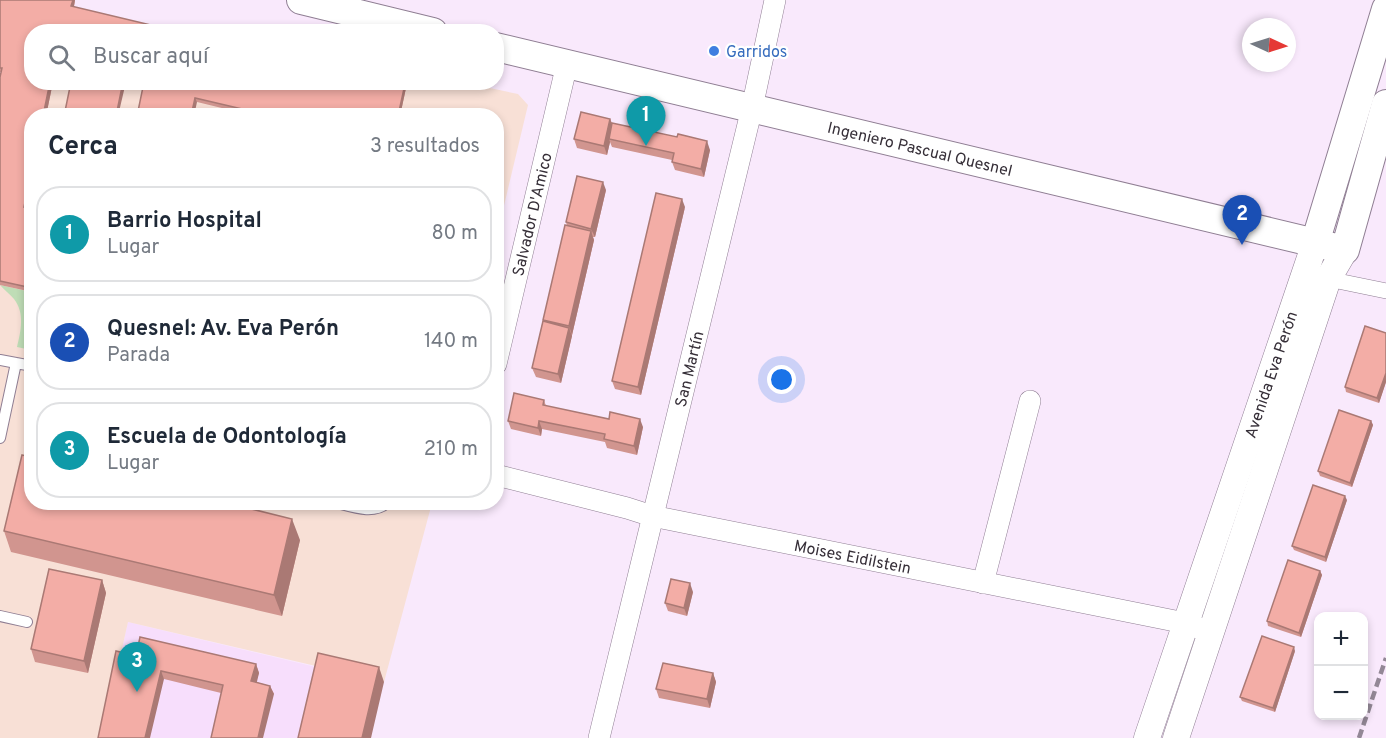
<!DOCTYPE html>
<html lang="es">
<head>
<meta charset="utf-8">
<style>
  body { margin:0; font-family:Overpass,sans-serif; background:#f6f6f7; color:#1f2937 }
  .controls { position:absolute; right:18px; bottom:18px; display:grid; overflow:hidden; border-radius:12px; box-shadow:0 3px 9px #0003 }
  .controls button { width:54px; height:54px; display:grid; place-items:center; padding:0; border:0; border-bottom:2px solid #e0e1e3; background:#fff; color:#1f2937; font:30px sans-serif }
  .compass { position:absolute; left:1242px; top:18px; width:54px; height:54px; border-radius:50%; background:#fff; box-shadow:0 3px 9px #0003; rotate:94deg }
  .you { position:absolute; left:782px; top:380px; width:21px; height:21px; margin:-15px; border:4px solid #fff; border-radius:50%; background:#1a73e8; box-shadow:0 0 0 9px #1a73e833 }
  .badge { display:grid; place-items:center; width:39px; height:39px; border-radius:50%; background:#0b8043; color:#fff; font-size:20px; font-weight:700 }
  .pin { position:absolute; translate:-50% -50px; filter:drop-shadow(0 2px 3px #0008) }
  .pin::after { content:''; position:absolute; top:32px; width:21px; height:18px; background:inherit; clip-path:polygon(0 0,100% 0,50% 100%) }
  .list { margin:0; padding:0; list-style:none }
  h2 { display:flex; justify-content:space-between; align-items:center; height:78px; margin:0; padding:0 24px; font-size:26px }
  h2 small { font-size:20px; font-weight:400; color:#747a83 }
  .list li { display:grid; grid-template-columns:39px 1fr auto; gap:18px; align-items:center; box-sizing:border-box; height:96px; margin:0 12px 12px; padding:0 12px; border:2px solid #e0e1e3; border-radius:24px }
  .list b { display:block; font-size:22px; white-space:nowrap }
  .list p { margin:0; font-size:20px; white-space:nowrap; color:#747a83 }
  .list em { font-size:20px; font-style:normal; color:#747a83 }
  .icon { flex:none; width:33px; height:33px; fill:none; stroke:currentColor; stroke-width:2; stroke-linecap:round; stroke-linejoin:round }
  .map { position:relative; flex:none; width:1386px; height:738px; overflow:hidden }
  .search { position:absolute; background:#fff; box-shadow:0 3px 9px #0003; left:24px; top:24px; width:480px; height:66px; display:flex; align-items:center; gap:15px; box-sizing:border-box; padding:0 21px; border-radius:24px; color:#747a83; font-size:22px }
  .panel { position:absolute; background:#fff; box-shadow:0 3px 9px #0003; left:24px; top:108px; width:480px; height:402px; border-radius:24px }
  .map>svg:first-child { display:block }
  .built { fill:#f7defc }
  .medical { fill:#f8e0d6 }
  .green { fill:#bfddb6 }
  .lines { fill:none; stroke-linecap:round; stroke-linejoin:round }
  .service-casing { stroke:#8f7e93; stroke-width:12 }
  .pedestrian-casing { stroke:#8f7e93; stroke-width:16 }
  .minor-casing { stroke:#8f7e93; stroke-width:22 }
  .tertiary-casing { stroke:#8f7e93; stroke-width:27 }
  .secondary-casing { stroke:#8f7e93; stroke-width:30 }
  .service { stroke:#fff; stroke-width:10 }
  .pedestrian { stroke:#fff; stroke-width:15 }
  .minor { stroke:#fff; stroke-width:21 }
  .tertiary { stroke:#fff; stroke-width:26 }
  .secondary { stroke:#fff; stroke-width:28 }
  .rail { stroke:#938896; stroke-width:4.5; stroke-dasharray:9 4.5; stroke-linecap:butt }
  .wall { fill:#d1958f }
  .shaded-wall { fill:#aa7974 }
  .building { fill:#f3ada6; stroke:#aa7974; stroke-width:1.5 }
  .shop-dot { fill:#3f7fe0; stroke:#fff; stroke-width:2 }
  .labels { text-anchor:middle; stroke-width:4.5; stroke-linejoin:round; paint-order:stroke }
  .shop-label { font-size:16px; fill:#366cbe; stroke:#fff; text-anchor:start }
  .street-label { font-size:16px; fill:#362f38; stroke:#fff }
</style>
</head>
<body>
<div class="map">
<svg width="1386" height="738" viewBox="0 0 1386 738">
  <rect width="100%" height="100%" fill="#f9e9fc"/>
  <!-- built -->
  <path class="built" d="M128 622 324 669 308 738H102Z"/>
  <!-- medical -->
  <path class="medical" d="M0 0H75L73 10 32 32V82H382L406 88 408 83 461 82 518 94 528 105 497 235 496 116H32V502L432 503 384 682 128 622 102 738H0V88L3 72H0Z"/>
  <!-- green -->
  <path class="green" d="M0 285 31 292V350L17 347C21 331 25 313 14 299 10 294 4 290 0 285Z"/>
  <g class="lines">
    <defs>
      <path id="service" d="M0 360 32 366
        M0 438 16 363
        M333 502C350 506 374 516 388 502
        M0 616 27 622"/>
      <path id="pedestrian" d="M1328 279 1386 291"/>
      <g id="minor">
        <path id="s1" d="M496 364 567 64"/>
        <path id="s2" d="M496 475 627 508 652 516 1185 623 1199 628"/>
        <path d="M983 583 1030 401"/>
        <path id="s3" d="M599 738 752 108 775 0"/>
      </g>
      <g id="tertiary">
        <path id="s4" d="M1147 738 1315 243"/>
        <path d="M1176 738 1328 279 1345 250"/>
      </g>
      <g id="secondary">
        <path d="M301 0 433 32"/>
        <path id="s5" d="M496 47 1345 250 1386 104"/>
        <path d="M1315 243 1386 9"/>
      </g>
    </defs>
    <!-- service casing -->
    <use href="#service" class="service-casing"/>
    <!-- pedestrian casing -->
    <use href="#pedestrian" class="pedestrian-casing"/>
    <!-- minor casing -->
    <use href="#minor" class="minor-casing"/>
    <!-- tertiary casing -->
    <use href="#tertiary" class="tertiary-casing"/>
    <!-- secondary casing -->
    <use href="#secondary" class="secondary-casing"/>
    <!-- service -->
    <use href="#service" class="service"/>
    <!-- pedestrian -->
    <use href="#pedestrian" class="pedestrian"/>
    <!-- minor -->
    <use href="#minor" class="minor"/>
    <!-- tertiary -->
    <use href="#tertiary" class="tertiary"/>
    <!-- secondary -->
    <use href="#secondary" class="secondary"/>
    <!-- rail -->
    <path class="rail" d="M1359 738 1386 658"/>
  </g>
  <!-- wall -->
  <path class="wall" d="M0 0H75L74 7 32 32V82H53L46 116H32V181L26 207 32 208V292L0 285V77L1 72H0Z
    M136 82H399L405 84 406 88 400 116H255L197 102Z
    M610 119 612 123 710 150 704 177 675 170 672 162V160L612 147 610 142 607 155 577 148 574 139Z
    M606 190 595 237H593L594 240 561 383 536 377 532 368 543 320 567 226 566 222Z
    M685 207 641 395 615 389 612 381Z
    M1386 333V382L1379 403 1346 392 1345 387Z
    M544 400 546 406 643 427 637 455 607 448 605 442 542 429 541 436 511 429 508 421Z
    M1371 421 1373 425 1352 487 1320 476 1318 471Z
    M1347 500 1326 562 1294 550 1292 546Z
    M4 531 300 540 282 616 11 552Z
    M1320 571 1322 575 1301 637 1268 626 1267 621Z
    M102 580 106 593 88 673 35 662 31 649Z
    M693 592 687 616 668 611 665 603Z
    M1295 651 1275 712 1242 701 1240 697Z
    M136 656 256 664 259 673 256 682 270 686 274 694 221 693 164 679Z
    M713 673 716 682 710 708 659 698 656 689Z"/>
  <!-- shaded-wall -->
  <path class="shaded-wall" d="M73 0H75L73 11 71 6Z
    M50 82H53L46 116H43Z
    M123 82H126L118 116H116Z
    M405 84 406 88 400 116H398Z
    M195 98 197 102 194 116H191Z
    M610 119 613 127 609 139 610 142 607 155 604 146Z
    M707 141 710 150 704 177 701 169Z
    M32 170V181L25 211 24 207Z
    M603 182 606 190 595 237 591 229Z
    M682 199 685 207 641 395 638 387Z
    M591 231 594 240 572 335 569 326Z
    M569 328 572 336 561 383 558 374Z
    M1386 373V382L1379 403 1377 398Z
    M640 419 643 427 637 455 634 446Z
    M539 421 542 429 541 436 538 428Z
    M1371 421 1373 425 1352 487 1350 483Z
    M1345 496 1347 500 1326 562 1325 557Z
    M292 519 300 540 282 616 274 595Z
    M1320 571 1322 575 1301 637 1299 633Z
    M102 580 106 593 88 673 84 661Z
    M690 583 693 592 687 616 684 608Z
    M1294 647 1295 651 1275 712 1273 708Z
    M256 664 259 673 255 690 251 681Z
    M379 667 384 682 371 738H362Z
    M161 671 164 679 150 738H145Z
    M713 673 716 682 710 708 707 699Z
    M270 686 274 694 263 738H258Z"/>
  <!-- building -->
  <path class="building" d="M0 0H73L71 6 180 32H32V82H50L43 116H32V170L24 207 32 208V288L0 281V77L2 68H0Z
    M71 82H123L116 116H64Z
    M144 82H399L405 84 398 116H272L195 98 191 116H137Z
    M581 112 610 119 604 146 574 139Z
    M612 123 677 137 678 134 707 141 701 169 672 162 674 153 609 139Z
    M577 176 603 182 591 229 566 222Z
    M656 193 682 199 638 387 612 381Z
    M565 225 591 231 569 326 543 320Z
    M543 321 569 328 558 374 532 368Z
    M1365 326 1386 333V373L1377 398 1345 387Z
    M514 393 544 400 543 405 609 419 610 412 640 419 634 446 604 439 605 434 539 421 538 428 508 421Z
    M1339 410 1371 421 1350 483 1318 471Z
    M22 455 32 457V502H223L292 519 274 595 4 531Z
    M1313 485 1345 496 1325 557 1292 546Z
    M1288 560 1320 571 1299 633 1267 621Z
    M49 569 102 580 84 661 31 649Z
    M671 579 690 583 684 608 665 603Z
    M1262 636 1294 647 1273 708 1240 697Z
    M140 637 256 664 251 681 270 686 258 738H211L223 685 161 671 145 738H98L116 651 136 656Z
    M318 653 379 667 362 738H298Z
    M663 663 713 673 707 699 656 689Z"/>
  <!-- markers -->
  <circle class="shop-dot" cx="714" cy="51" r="6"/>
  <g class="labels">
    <!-- shop labels -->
    <g class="shop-label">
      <text x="726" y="57">Garridos</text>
    </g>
    <!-- street labels -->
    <g class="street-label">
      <text dy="6" stroke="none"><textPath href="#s5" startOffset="436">Ingeniero Pascual Quesnel</textPath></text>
      <text dy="6" stroke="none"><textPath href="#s1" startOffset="154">Salvador D'Amico</textPath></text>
      <text dy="6" stroke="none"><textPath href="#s3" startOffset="380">San Martín</textPath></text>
      <text dy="6" stroke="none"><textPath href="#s4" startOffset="384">Avenida Eva Perón</textPath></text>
      <text dy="6" stroke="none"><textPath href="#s2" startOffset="366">Moises Eidilstein</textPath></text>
    </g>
  </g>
</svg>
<div class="controls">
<button>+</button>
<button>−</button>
</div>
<svg class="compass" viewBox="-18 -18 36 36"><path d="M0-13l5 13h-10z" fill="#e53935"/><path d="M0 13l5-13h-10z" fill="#747a83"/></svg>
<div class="you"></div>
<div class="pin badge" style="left:646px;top:146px;background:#0f9aa8">1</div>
<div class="pin badge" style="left:1242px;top:245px;background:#1a4fb4">2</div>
<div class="pin badge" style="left:137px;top:692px;background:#0f9aa8">3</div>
<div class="search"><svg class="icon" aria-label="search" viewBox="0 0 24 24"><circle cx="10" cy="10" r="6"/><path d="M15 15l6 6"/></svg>Buscar aquí</div>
<section class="panel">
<h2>Cerca<small>3 resultados</small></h2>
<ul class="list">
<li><span class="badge" style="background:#0f9aa8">1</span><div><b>Barrio Hospital</b><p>Lugar</p></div><em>80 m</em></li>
<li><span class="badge" style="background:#1a4fb4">2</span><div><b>Quesnel: Av. Eva Perón</b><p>Parada</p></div><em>140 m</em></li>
<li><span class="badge" style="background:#0f9aa8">3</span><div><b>Escuela de Odontología</b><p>Lugar</p></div><em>210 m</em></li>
</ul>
</section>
</div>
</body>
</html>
